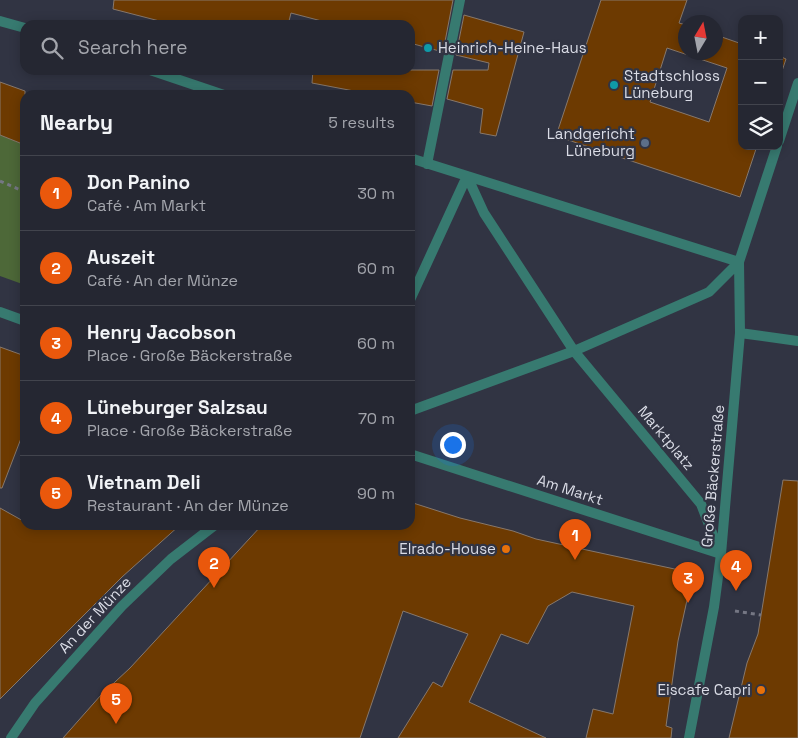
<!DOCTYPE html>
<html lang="en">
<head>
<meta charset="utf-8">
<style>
  body { margin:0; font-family:"Space Grotesk",sans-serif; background:#31333e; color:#f1f3f6 }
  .controls { position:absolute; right:15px; top:15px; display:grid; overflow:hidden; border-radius:10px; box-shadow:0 2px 12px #0003 }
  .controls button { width:45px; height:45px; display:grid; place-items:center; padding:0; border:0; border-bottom:1px solid #42444d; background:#252732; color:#f1f3f6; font:25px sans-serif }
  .compass { position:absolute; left:678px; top:15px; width:45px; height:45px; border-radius:50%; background:#252732; box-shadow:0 2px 12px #0003; rotate:10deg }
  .you { position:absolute; left:452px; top:444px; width:18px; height:18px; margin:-12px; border:4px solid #fff; border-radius:50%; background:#1a73e8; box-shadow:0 0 0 8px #1a73e833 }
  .badge { display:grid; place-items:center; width:32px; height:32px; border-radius:50%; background:#ea580c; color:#fff; font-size:16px; font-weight:700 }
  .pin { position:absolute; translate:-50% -41px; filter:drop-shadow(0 1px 2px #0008) }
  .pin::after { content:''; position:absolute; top:26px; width:18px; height:15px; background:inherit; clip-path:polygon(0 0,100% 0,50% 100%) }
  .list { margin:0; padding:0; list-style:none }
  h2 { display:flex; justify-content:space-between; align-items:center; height:65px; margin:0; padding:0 20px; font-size:21px }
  h2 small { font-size:16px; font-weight:400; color:#a3a5ac }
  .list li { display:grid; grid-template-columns:32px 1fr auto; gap:15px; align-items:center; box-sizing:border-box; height:75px; padding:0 20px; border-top:1px solid #42444d }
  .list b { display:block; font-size:19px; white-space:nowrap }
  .list p { margin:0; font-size:16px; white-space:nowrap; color:#a3a5ac }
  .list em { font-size:16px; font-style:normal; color:#a3a5ac }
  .icon { flex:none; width:28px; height:28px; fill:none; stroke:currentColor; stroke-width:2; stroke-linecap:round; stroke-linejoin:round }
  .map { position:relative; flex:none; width:798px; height:738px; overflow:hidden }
  .search { position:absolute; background:#252732; box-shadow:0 2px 12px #0003; left:20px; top:20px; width:395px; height:55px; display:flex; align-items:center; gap:12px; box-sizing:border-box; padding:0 18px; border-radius:15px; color:#a3a5ac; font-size:19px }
  .panel { position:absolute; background:#252732; box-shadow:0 2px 12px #0003; left:20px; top:90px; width:395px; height:440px; border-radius:15px }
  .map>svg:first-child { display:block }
  .green { fill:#4d6838 }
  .building { fill:#6d3a01; stroke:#87786c; fill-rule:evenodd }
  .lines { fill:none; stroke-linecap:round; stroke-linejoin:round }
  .path { stroke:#757784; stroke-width:3; stroke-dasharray:4 4; stroke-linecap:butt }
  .street { stroke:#377a70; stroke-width:10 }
  .culture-dot { fill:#0f9aa8; stroke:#313443; stroke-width:2 }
  .service-dot { fill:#5c6f8a; stroke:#313443; stroke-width:2 }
  .food-dot { fill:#e8710a; stroke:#313443; stroke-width:2 }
  .labels { text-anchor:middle; stroke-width:4.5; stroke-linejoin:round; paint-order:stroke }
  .poi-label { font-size:15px; fill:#dadce6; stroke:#313443; text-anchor:end }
  .street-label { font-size:15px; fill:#dadce6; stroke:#313443 }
</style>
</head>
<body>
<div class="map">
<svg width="798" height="738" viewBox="0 0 798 738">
  <rect width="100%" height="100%" fill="#313443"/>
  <!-- green -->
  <path class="green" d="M0 135 25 145V285L0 276Z"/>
  <!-- building -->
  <path class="building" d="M114 0H453L443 52 410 43V25H337L291 13 288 25H175L113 9Z
    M601 0H687L679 23 686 25V52H716V35L742 44V146H757L740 197 556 136ZM667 48 727 68 709 122 650 102Z
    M464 15 524 32 496 136 480 133 483 109 447 99 453 70H488L489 63 456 55Z
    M779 56 786 59 779 80Z
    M313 70H439L432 106 410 102V95H375L312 83Z
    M0 82 25 91V145L0 135Z
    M0 347 25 356V428L2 488H0Z
    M783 480 798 481V738H729L747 663 758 634Z
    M410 502 460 518 513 531 536 539 693 573 678 641 666 726 672 728 671 738H586L593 709 613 714 634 606 572 592 548 606 528 644 501 634 469 702 546 738H398L433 682 442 687 468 634 403 611 360 738H63L101 695 130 668 262 525H410Z
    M0 508 25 522V525H180L122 577 0 699Z"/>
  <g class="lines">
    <!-- path -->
    <path class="path" d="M0 181 25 192
      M735 611 761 615"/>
    <!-- street -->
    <path class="street" d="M0 21 25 28
      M150 70 224 95
      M779 141 798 83
      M410 158 739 262
      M427 164 460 0
      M467 176 484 213 574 351 701 504 719 551
      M410 300 467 176
      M0 312 25 321
      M740 333 798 341
      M410 411 574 351 709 292 739 262
      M410 454 721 554
      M11 738 35 703 122 606 171 559 215 525
      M689 738 714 607 721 554 740 333 739 262 777 146"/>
  </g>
  <!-- markers -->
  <g class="culture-dot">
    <circle cx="428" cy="48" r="5"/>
    <circle cx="614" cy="85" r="5"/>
  </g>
  <circle class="service-dot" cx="645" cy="143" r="5"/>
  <g class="food-dot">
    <circle cx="506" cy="549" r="5"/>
    <circle cx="761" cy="690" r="5"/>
  </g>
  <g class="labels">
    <!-- poi labels -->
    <g class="poi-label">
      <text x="438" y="53" text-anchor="start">Heinrich-Heine-Haus</text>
      <text x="624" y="81" text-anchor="start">Stadtschloss<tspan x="624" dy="17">Lüneburg</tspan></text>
      <text x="635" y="139">Landgericht<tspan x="635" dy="17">Lüneburg</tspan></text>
      <text x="496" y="554">Elrado-House</text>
      <text x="751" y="695">Eiscafe Capri</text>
    </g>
    <!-- street labels -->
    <g class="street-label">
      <text transform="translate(666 438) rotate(50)" y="5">Marktplatz</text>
      <text transform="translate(713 476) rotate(-85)" y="5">Große Bäckerstraße</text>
      <text transform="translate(570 490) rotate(18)" y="5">Am Markt</text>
      <text transform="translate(95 615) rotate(-47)" y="5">An der Münze</text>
    </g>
  </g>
</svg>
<div class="controls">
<button>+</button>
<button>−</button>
<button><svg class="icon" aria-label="layers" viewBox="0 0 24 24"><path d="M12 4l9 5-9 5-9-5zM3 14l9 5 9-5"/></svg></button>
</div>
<svg class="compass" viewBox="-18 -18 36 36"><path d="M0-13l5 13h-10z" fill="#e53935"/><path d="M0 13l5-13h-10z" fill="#a3a5ac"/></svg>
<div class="you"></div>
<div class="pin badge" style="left:575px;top:560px">1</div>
<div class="pin badge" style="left:214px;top:588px">2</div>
<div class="pin badge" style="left:688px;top:603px">3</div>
<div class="pin badge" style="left:736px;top:591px">4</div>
<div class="pin badge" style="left:116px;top:724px">5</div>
<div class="search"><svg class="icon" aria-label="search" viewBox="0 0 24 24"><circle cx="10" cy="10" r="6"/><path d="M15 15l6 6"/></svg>Search here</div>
<section class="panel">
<h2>Nearby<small>5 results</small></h2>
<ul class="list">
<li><span class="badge">1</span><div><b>Don Panino</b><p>Café · Am Markt</p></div><em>30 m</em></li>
<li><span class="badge">2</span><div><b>Auszeit</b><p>Café · An der Münze</p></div><em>60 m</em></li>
<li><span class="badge">3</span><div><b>Henry Jacobson</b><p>Place · Große Bäckerstraße</p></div><em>60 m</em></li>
<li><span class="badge">4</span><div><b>Lüneburger Salzsau</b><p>Place · Große Bäckerstraße</p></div><em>70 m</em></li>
<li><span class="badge">5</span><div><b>Vietnam Deli</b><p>Restaurant · An der Münze</p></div><em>90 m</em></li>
</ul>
</section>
</div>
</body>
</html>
